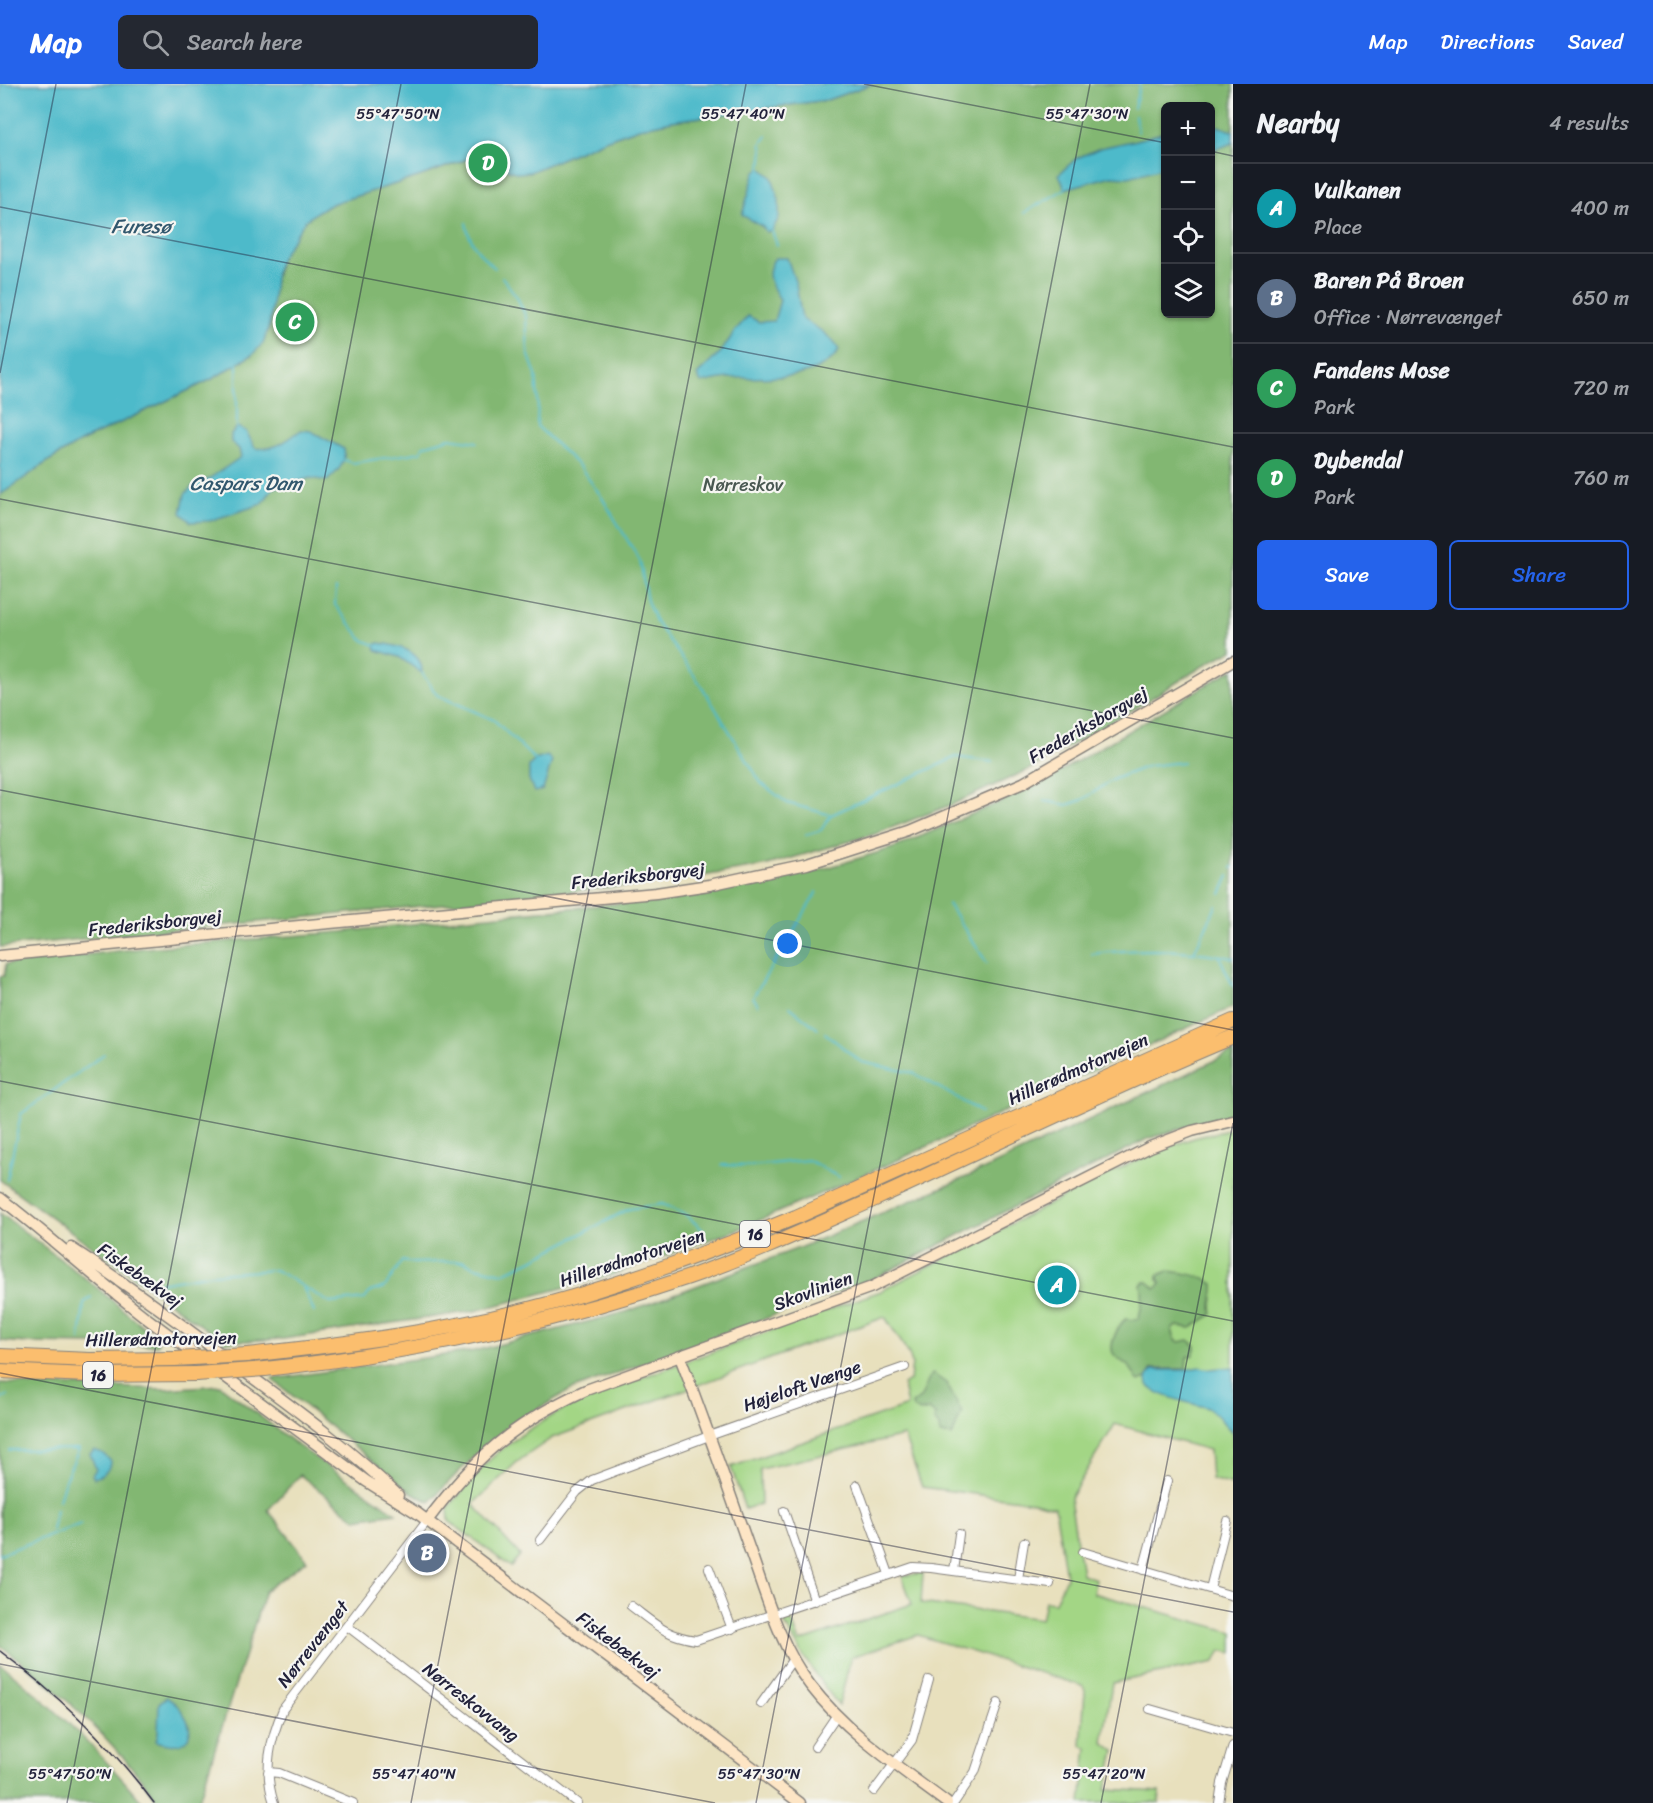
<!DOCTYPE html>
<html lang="en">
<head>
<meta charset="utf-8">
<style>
  body { margin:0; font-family:Sriracha,sans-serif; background:#242831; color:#f1f3f6 }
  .controls { position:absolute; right:18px; top:18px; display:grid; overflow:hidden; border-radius:9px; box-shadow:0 2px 4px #0004 }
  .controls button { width:54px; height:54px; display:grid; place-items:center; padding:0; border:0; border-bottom:2px solid #363941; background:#171b24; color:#f1f3f6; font:30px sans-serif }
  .you { position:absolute; left:788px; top:860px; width:21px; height:21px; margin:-15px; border:4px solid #fff; border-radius:50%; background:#1a73e8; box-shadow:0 0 0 9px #1a73e833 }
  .badge { display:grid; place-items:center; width:39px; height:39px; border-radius:50%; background:#2563eb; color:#fff; font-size:20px; font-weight:700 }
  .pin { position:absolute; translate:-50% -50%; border:3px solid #fff; box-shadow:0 2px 6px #0006 }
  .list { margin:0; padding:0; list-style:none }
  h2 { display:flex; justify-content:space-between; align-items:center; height:78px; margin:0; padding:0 24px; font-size:26px }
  h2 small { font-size:20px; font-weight:400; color:#9ea1a6 }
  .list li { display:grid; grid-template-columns:39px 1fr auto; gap:18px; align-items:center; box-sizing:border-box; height:90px; padding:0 24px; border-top:2px solid #363941 }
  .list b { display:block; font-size:22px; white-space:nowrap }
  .list p { margin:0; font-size:20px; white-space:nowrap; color:#9ea1a6 }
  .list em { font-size:20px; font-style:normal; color:#9ea1a6 }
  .actions { display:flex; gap:12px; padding:18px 24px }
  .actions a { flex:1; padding:14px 0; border:2px solid #2563eb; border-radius:9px; text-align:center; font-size:21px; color:#2563eb }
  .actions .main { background:#2563eb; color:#fff }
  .icon { flex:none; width:33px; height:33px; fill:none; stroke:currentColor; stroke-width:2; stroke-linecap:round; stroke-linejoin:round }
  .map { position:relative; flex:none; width:1233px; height:1719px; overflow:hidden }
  header { display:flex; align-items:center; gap:36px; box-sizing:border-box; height:84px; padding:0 30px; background:#2563eb; color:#fff }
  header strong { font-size:28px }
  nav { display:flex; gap:33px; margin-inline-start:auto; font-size:21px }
  .search { width:420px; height:54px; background:#242831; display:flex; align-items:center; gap:15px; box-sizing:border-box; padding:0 21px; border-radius:9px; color:#9ea1a6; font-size:22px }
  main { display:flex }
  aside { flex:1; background:#171b24 }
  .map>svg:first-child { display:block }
  .green { fill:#a3d685; stroke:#627c60; stroke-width:1.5 }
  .forest { fill:#82b772; stroke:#526c56; stroke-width:1.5; fill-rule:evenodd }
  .water { fill:#4ebaca; stroke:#386e82; stroke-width:1.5 }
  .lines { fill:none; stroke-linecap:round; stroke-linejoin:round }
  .stream { stroke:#4ebaca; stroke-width:2 }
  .street-casing { stroke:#85817c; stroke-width:10 }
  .secondary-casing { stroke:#85817c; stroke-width:13 }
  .highway-casing { stroke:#85817c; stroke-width:16 }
  .street { stroke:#fff; stroke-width:8 }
  .secondary { stroke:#fde5c5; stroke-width:10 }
  .highway { stroke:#fbbe6e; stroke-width:14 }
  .tram { stroke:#22223b; stroke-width:1.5 }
  .highway-bridge-casing { stroke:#85817c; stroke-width:16; stroke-linecap:butt }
  .highway-bridge { stroke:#fbbe6e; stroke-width:14 }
  .ticks { fill:none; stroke:#22223b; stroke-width:1.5; stroke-opacity:0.45 }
  .labels { text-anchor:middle; stroke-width:4.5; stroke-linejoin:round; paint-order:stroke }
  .shield { fill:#f6f6f2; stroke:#626272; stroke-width:1.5 }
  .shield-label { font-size:16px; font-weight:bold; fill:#22223b }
  .park-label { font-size:18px; fill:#495851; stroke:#f6f6f2 }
  .street-label { font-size:18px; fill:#22223b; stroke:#f6f6f2 }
  .water-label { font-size:20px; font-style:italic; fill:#31576d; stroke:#f6f6f2 }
  .ticks-label { font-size:15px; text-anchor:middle; fill:#22223b; stroke:#f6f6f2; stroke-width:4.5; stroke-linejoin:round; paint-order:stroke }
</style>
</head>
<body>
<header>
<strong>Map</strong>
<div class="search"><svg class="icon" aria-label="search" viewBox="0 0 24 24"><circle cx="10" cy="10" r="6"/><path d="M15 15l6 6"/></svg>Search here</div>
<nav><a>Map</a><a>Directions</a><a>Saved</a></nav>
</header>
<main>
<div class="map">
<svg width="1233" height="1719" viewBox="0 0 1233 1719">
  <rect width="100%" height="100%" fill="#f6f6f2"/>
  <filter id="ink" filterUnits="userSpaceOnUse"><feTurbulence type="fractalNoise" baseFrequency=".0167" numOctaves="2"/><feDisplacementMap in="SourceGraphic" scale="12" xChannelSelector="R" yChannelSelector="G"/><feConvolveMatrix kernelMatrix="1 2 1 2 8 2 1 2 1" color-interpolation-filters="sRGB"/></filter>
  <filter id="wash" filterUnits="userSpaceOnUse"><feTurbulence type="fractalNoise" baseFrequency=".008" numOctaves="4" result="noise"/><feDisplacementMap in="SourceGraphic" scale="24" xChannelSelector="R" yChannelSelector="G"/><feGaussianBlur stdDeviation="1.35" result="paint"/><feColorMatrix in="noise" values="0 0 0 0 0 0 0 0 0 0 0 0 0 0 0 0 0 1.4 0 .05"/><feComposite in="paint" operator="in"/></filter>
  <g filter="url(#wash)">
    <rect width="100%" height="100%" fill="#e8e0bd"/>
    <!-- green -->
    <path class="green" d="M1233 1045V1401L1211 1395 1209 1366 1115 1340 1070 1414 1082 1490 1096 1495 1093 1509 1233 1548V1569L1221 1566 1215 1578 1112 1599 1103 1658 1115 1667 1106 1705 1160 1708 1159 1719H1081L1087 1663 1081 1661 1085 1607 1083 1602 918 1551 851 1573 839 1621C815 1593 799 1567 782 1534L789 1531 800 1558 912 1520 902 1492 923 1489 921 1519 1041 1535 1045 1517 1055 1518 1066 1493 1055 1423 1034 1418 922 1403 904 1352 760 1385 761 1420 745 1425 731 1383 907 1322 903 1301 910 1296 912 1280 909 1270 885 1233 552 1354 517 1378 473 1420 520 1471 511 1483 449 1437 448 1424C465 1404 481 1382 502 1365 529 1344 559 1327 590 1312L881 1207 1110 1089 1162 1065 1194 1054Z"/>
    <!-- forest -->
    <path class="forest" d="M872 0H1233V566L1208 579 1142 620 1028 686 953 720 875 750 764 782 659 799 0 863V411L50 376 80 358 212 295 252 271 281 173 305 137 318 127 334 119 421 92 476 72 492 74 510 86 530 88 605 56 639 44 672 37 827 16ZM1166 22H1210V230H1166Z
      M1233 585V923L902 1074 744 1143 612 1191 475 1227 283 1255 224 1258 0 1096V893L4 892 6 880 144 864 341 848 449 836 663 815 820 786 896 763 1002 717 1061 687Z
      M1233 968V1031L1188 1042 1145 1056 873 1195 571 1306C513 1337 474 1369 430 1418L411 1408 272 1295 474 1267 626 1228 799 1164 976 1089Z
      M0 1129 90 1198 159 1256 157 1261 28 1259 0 1257Z
      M1169 1187C1186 1189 1200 1191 1214 1200 1215 1211 1210 1219 1213 1230L1191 1244 1177 1242 1172 1245 1175 1256 1179 1258 1189 1256 1196 1262 1193 1271 1187 1273 1186 1285H1152L1146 1294 1139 1297C1134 1293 1135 1290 1131 1285 1127 1279 1116 1275 1113 1269 1109 1259 1119 1239 1127 1234L1132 1236 1138 1235C1142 1224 1144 1213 1141 1201L1143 1198H1148L1156 1205 1161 1199 1158 1195V1191Z
      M933 1290 946 1299 962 1328 952 1352 940 1350 939 1342 934 1337 935 1331 929 1326 920 1328 913 1324 912 1320 921 1313 930 1292Z
      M0 1299 164 1305 220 1301 297 1361 396 1429 356 1435 300 1391 268 1426 307 1476 265 1507 198 1719H159C116 1657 59 1607 0 1561Z
      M0 1580C53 1621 99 1667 143 1719H0Z"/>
    <!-- water -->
    <path class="water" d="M0 0H872L827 16 672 37 639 44 605 56 530 88 518 89 509 86 492 74 476 72 421 92 334 119 318 127 305 137 281 173 276 187 270 240 263 259 252 271 212 295 80 358 50 376 0 411Z
      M1211 40 1233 47V59L1211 67Z
      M1165 48V83L1129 93 1111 92 1065 105 1059 90 1077 74 1100 64 1137 56Z
      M761 84 772 93 779 116V133L772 147 766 148 763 143 742 131 755 88Z
      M775 174H787L796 200 802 235C816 243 831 251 839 266 819 299 763 293 729 294 720 295 710 297 701 299L697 291 721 268 735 247 748 232 759 238 774 237 780 216C772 202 763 190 775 174Z
      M237 343 246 347 255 364C275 367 286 357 301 346L311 347 344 365C347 379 337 388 327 397L311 394 273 404 262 420 209 437 191 438 181 429 185 410 192 403 200 398 207 396 241 373 239 365 231 358V350Z
      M379 559C397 561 423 567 422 589L399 573 376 566 375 561Z
      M547 672 552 677 543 706 534 708 529 695V682L535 676Z
      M1200 1283 1210 1285 1233 1283V1348C1224 1342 1219 1331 1210 1325 1201 1320 1123 1309 1153 1286H1183Z
      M94 1366 102 1369 110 1376C110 1387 104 1391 94 1394L92 1391 96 1385 90 1370Z
      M167 1613C197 1634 201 1672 156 1657L158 1649 159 1619Z"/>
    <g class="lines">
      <!-- stream -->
      <path class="stream" d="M1134 24 1140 0
        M1135 32 1138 48
        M761 84 763 65 761 60 767 52
        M1024 129 1065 105
        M466 139C469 158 480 172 495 184
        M772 147 777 161
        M502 193 517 213 526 233 528 269 536 291 538 318 537 342 580 383 601 412 640 477 647 517 656 538 701 601 761 699 787 719 831 731 821 746 806 751
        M237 280V343
        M344 376 353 379 421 368 423 362 450 354 477 358
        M336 504 335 521 363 556 375 561
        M422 589 437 611 494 636 535 676
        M1045 717 1067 721 1082 716 1114 695 1148 682 1183 678
        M831 731 956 673 992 678
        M1232 784 1233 783
        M1221 810 1229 792
        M948 820 987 879
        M1194 868 1216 822
        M1092 870C1138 864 1188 865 1233 874
        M1219 872 1233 902
        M758 921 753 913 817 808
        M790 923 818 945
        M825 949 861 978 914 989 981 1028
        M722 1081 750 1082 808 1076 839 1093
        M7 1096 21 1030 104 970
        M153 1200 211 1190 276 1186 330 1219 365 1215 370 1208 385 1203 402 1177 414 1179 464 1177 475 1183 503 1189 530 1177 629 1125 662 1120 686 1131 704 1147
        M303 1203 314 1228
        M80 1256 84 1219 91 1213
        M0 1316 8 1311
        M9 1366 79 1365 65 1396 59 1416
        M52 1446 56 1425
        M0 1470 81 1440"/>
    </g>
  </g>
  <g filter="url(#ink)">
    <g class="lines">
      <defs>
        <path id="street" d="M857 1401 889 1490
          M784 1427 815 1517
          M540 1456 577 1408 592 1396 709 1352 905 1283
          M1083 1468 1233 1512
          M709 1484 732 1545
          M1143 1486 1167 1397
          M954 1487 959 1450
          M1018 1495 1024 1458
          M1210 1505 1227 1437
          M631 1522C655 1540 666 1552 696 1556L913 1483 931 1484 1050 1500
          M347 1542 577 1719
          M761 1620 793 1575
          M1150 1625 1233 1649
          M815 1663 836 1632
          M268 1688 279 1689 353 1719
          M874 1707 912 1656 929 1596
          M274 1719C263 1686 270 1656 283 1625L427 1437
          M954 1719 975 1688 998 1619
          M1219 1719 1222 1699 1233 1662"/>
        <path id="secondary" d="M0 872 319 840 656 809 709 801 807 780 910 747 1023 699 1233 577
          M0 1114C51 1153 98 1197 149 1236L366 1397 417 1429 800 1719
          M71 1164C131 1203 188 1245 245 1288 298 1327 351 1366 398 1411
          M680 1273C704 1335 726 1398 748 1461 765 1508 779 1561 810 1601 848 1650 899 1683 947 1719
          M427 1437C475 1373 512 1340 586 1306L872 1203 1150 1063 1192 1047 1233 1037"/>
        <path id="highway" d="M247 1271C348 1260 449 1247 548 1220 633 1197 715 1166 796 1133L1233 937
          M0 1272 90 1276 175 1275
          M265 1285C412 1269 549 1241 689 1193 752 1171 814 1142 875 1115 994 1061 1112 1003 1233 953
          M0 1287 88 1291 196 1290"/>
      </defs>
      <!-- street casing -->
      <use href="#street" class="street-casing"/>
      <!-- secondary casing -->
      <use href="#secondary" class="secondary-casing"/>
      <!-- highway casing -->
      <use href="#highway" class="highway-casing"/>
      <!-- street -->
      <use href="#street" class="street"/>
      <!-- secondary -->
      <use href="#secondary" class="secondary"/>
      <!-- highway -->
      <use href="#highway" class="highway"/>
      <!-- tram -->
      <path class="tram" d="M0 1567C58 1611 111 1661 154 1719"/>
      <defs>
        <path id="highway-bridge" d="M175 1275 247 1271
          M196 1290 265 1285"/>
      </defs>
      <!-- highway-bridge casing -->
      <use href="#highway-bridge" class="highway-bridge-casing"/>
      <!-- highway-bridge -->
      <use href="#highway-bridge" class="highway-bridge"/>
    </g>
  </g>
  <!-- ticks -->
  <path class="ticks" d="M864 0 1166 59M1210 67 1233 72M0 123 1233 363M0 289 56 0M0 415 1233 654M0 706 1233 946M0 997 1233 1237M0 1289 1233 1528M0 1580 715 1719M67 1719 401 0M411 1719 746 0M756 1719 1090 0M1101 1719 1233 1039"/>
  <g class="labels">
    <!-- shield labels -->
    <g class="shield">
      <rect x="740" y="1137" width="30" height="26" rx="4.5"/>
      <rect x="83" y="1278" width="30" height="26" rx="4.5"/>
    </g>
    <g class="shield-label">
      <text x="755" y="1156">16</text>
      <text x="98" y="1297">16</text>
    </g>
    <!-- park labels -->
    <g class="park-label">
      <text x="743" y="407">Nørreskov</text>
    </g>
    <!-- street labels -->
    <g class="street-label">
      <text transform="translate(1088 641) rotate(-30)" y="6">Frederiksborgvej</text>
      <text transform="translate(638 792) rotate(-6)" y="6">Frederiksborgvej</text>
      <text transform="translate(155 839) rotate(-6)" y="6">Frederiksborgvej</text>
      <text transform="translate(1078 985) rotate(-24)" y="6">Hillerødmotorvejen</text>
      <text transform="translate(632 1174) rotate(-18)" y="6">Hillerødmotorvejen</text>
      <text transform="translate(140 1191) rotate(35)" y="6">Fiskebækvej</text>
      <text transform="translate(813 1207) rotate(-20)" y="6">Skovlinien</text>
      <text transform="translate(161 1255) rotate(-1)" y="6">Hillerødmotorvejen</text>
      <text transform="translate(802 1302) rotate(-19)" y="6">Højeloft Vænge</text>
      <text transform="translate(313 1560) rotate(-52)" y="6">Nørrevænget</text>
      <text transform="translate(618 1561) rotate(37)" y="6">Fiskebækvej</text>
      <text transform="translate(471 1618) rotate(38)" y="6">Nørreskovvang</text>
    </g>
    <!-- water labels -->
    <g class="water-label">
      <text x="141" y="149">Furesø</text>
      <text x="246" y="406">Caspars Dam</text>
    </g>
  </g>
  <g class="ticks-label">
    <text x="398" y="35">55°47'50"N</text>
    <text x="743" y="35">55°47'40"N</text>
    <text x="1087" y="35">55°47'30"N</text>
    <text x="70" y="1695">55°47'50"N</text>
    <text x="414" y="1695">55°47'40"N</text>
    <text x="759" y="1695">55°47'30"N</text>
    <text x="1104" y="1695">55°47'20"N</text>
  </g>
</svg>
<div class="controls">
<button>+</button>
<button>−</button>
<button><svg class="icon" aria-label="locate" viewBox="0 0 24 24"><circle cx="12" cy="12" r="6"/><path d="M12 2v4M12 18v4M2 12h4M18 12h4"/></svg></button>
<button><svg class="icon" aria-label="layers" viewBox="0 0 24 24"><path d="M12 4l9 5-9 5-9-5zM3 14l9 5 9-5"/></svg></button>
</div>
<div class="you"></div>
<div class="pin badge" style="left:1057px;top:1201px;background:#0f9aa8">A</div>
<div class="pin badge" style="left:427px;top:1469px;background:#5c6f8a">B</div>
<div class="pin badge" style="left:295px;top:238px;background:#2e9e5b">C</div>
<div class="pin badge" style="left:488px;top:79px;background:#2e9e5b">D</div>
</div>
<aside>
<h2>Nearby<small>4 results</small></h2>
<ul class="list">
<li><span class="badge" style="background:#0f9aa8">A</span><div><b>Vulkanen</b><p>Place</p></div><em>400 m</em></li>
<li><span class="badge" style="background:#5c6f8a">B</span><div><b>Baren På Broen</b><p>Office · Nørrevænget</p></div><em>650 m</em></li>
<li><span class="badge" style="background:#2e9e5b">C</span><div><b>Fandens Mose</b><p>Park</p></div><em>720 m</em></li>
<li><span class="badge" style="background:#2e9e5b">D</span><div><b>Dybendal</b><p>Park</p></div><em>760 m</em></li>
</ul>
<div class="actions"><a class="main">Save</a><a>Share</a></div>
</aside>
</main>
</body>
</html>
